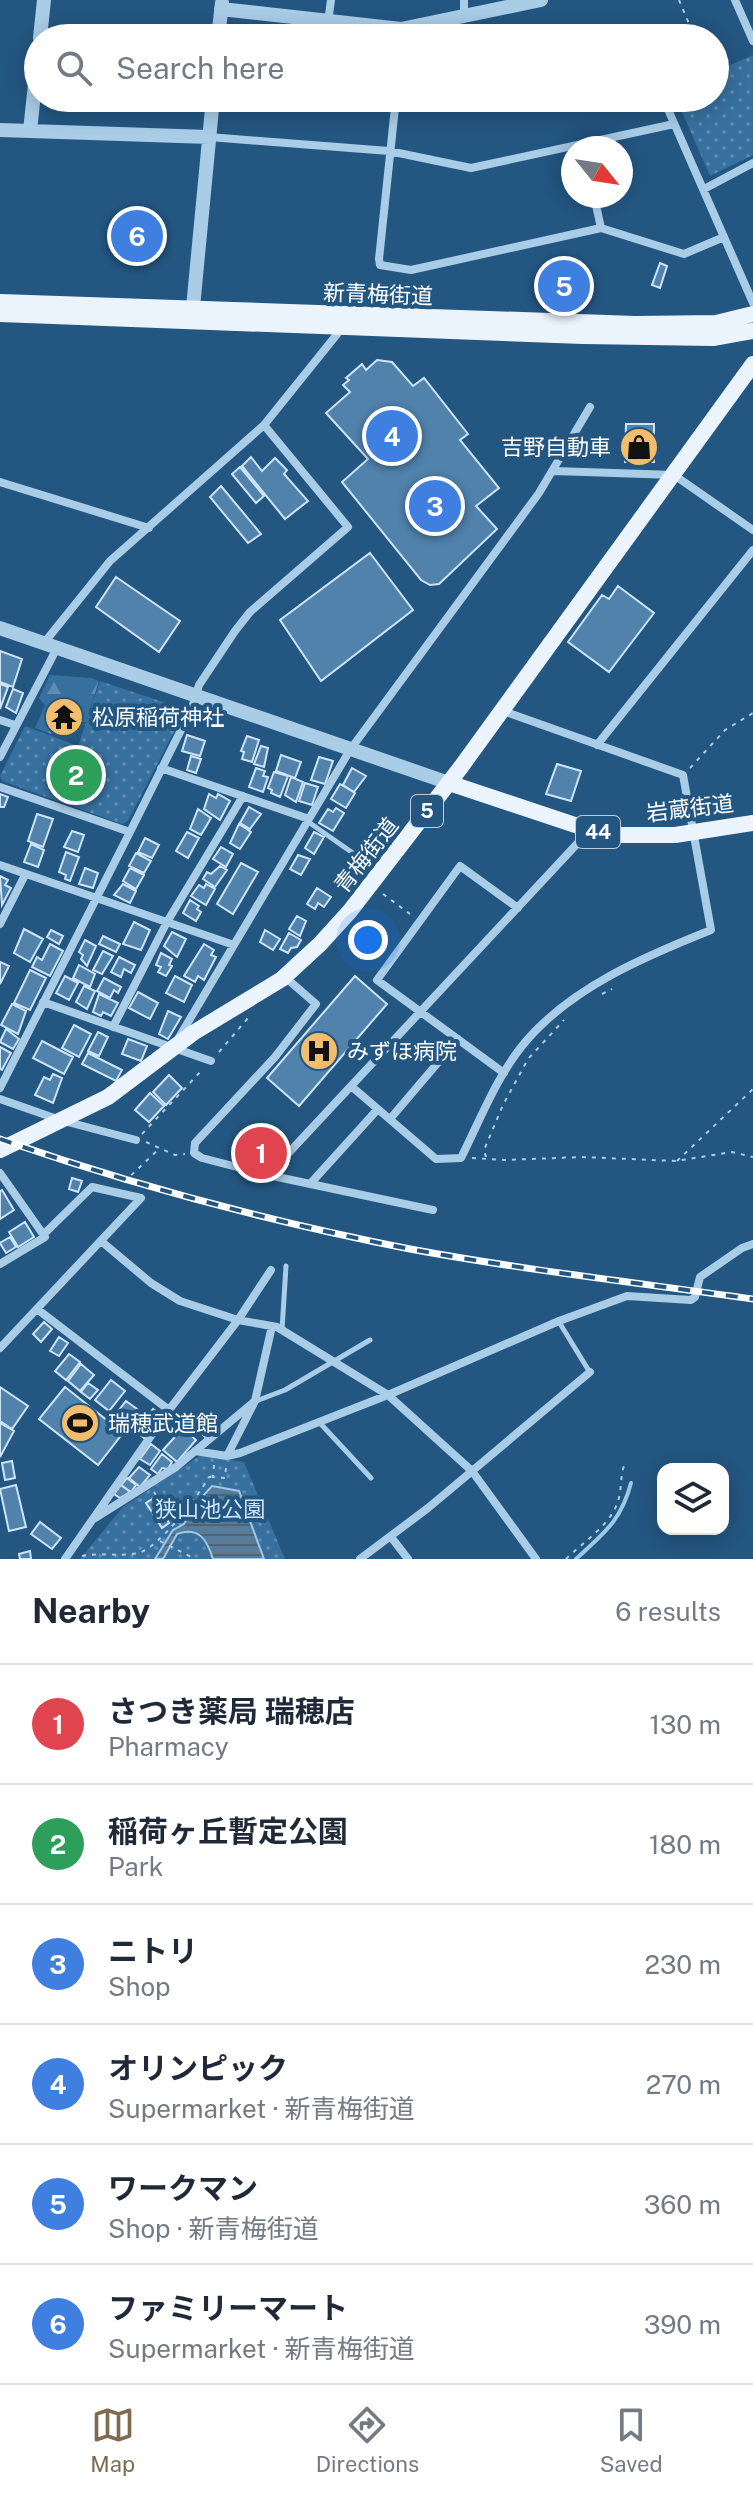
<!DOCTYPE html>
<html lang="en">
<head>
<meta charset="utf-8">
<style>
  body { margin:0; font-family:"Public Sans","Noto Sans JP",sans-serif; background:#f2f2f3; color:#1f2937 }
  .controls { position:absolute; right:24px; bottom:24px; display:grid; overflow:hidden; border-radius:16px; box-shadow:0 4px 20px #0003 }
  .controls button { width:72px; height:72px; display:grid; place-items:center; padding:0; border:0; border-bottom:2px solid #e0e1e3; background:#fff; color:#1f2937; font:40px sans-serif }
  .compass { position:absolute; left:561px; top:136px; width:72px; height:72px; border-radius:50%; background:#fff; box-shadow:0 4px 20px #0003; rotate:120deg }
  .you { position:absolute; left:368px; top:940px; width:28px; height:28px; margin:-20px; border:6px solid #fff; border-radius:50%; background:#1a73e8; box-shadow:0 0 0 12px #1a73e833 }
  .badge { display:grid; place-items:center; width:52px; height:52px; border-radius:50%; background:#7e6c4f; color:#fff; font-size:26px; font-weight:700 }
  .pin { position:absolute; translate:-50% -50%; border:4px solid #fff; box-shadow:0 2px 8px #0006 }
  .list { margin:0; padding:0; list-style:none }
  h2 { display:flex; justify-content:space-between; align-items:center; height:104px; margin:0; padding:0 32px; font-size:34px }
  h2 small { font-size:26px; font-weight:400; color:#747a83 }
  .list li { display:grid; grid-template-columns:52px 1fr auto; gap:24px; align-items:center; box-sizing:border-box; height:120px; padding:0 32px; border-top:2px solid #e0e1e3 }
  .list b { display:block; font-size:30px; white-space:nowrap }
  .list p { margin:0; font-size:26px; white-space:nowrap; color:#747a83 }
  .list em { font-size:26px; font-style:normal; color:#747a83 }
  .icon { flex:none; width:44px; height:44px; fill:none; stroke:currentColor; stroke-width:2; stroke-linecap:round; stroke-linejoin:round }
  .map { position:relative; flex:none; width:753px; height:1559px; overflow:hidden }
  .search { position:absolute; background:#fff; box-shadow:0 4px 20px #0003; left:24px; right:24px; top:24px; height:88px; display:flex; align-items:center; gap:20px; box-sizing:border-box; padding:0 28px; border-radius:44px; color:#747a83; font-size:30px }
  .sheet { height:824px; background:#fff }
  nav { display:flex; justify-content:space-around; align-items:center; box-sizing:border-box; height:112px; border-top:2px solid #e0e1e3; background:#fff; font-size:22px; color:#747a83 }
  nav a { display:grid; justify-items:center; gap:4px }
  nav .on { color:#7e6c4f }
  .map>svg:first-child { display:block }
  .grass { fill:url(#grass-dots) }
  .forest { fill:url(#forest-firs) }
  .water { fill:url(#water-rules); stroke:#9dc8e8; stroke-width:2 }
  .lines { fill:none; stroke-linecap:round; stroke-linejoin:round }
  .stream { stroke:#9dc8e8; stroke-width:4 }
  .building { fill:#5082ac; stroke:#cde4f6; stroke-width:2 }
  .path { stroke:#a9cce7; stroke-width:2; stroke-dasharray:4 6; stroke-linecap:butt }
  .service { stroke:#a9cce7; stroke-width:5 }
  .minor { stroke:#a9cce7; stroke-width:8 }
  .tertiary { stroke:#a9cce7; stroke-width:14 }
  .primary { stroke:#ebf4fd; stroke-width:16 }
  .rail-casing { stroke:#fff; stroke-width:7 }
  .rail { stroke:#235681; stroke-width:4; stroke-dasharray:12; stroke-linecap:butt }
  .labels { text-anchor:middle; stroke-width:8; stroke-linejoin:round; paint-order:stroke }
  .shield { fill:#235681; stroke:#bdccd9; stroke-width:2 }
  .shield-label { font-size:20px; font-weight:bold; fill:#fff }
  .street-label { font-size:22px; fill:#fff; stroke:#235681 }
  .poi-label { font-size:22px; fill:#fff; stroke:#235681; text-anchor:start }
  .park-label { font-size:22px; fill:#cde4f6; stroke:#235681 }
</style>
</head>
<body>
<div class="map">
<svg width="753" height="1559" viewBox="0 0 753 1559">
  <defs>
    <pattern id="grass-dots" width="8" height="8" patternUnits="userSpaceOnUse" patternTransform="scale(2)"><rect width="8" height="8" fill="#37709e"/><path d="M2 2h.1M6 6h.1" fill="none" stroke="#5f8db1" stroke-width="1.8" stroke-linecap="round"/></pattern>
    <pattern id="forest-firs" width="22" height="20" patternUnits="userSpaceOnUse" patternTransform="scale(2)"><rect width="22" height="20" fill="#37709e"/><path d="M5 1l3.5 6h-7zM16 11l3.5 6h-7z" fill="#5f8db1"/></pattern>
    <pattern id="water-rules" width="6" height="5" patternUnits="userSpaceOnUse" patternTransform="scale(2)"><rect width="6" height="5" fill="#577c9a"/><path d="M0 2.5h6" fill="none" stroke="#526473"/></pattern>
  </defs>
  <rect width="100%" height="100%" fill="#235681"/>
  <!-- grass -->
  <path class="grass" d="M753 55V155L710 176 676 98H715V72Z
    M100 681 181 708 183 714 128 821 122 824 2 781 0 776 25 726 78 746Z
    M201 1455 244 1462 285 1559H80L123 1507Z"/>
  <!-- forest -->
  <path class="forest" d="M50 675 91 678 99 681 86 722 57 721 51 734 35 728 45 705 39 698Z"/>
  <!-- water -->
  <path class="water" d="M212 1486 239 1491 264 1559H213C207 1540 199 1526 177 1534L163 1559H155L173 1530 184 1524 192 1508Z"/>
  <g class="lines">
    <!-- stream -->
    <path class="stream" d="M576 1559C604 1533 621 1521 631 1483"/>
  </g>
  <!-- building -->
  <path class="building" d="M118 224 159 226V248L116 245Z
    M660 263 667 266 660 288 652 285Z
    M551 265 582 266 580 308 549 307Z
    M377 360 392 362 413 386 424 378 468 434 460 440 499 488 476 506 497 529 439 584 430 585 421 580 342 482 368 459 326 413 350 392 343 385 349 380 346 378 362 364 366 370Z
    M626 424H654V462H625Z
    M251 457 262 471 275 458 287 470 284 474 308 501 285 519 242 466Z
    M240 467 264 496 256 503 232 474Z
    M221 486 261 534 248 543 210 497Z
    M370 553 413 610 321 681 280 620Z
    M116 577 180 621 159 652 96 607Z
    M618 586 654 613 609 672 568 642 602 595 609 599Z
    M0 651 22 659 13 687 0 682Z
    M0 684 8 687 0 709Z
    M13 689 23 693 16 713 6 707Z
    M64 709H75L74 718H64Z
    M187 735 205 741 200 756 182 751Z
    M247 736 259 740 252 762 242 759 244 752 241 751Z
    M261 746 268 748 264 767 254 764Z
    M281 755 301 762 295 778 276 771Z
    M191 756 201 759 196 773 187 770Z
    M319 757 333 761 325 784 311 780Z
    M557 764 581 771 571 801 546 794Z
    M256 768 265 771 263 776 268 777 263 792 249 787Z
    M352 768 366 776 354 792 343 785Z
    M274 772 288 776 280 797 271 793 272 790 268 788Z
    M291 777 303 782 296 802 285 795Z
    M305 783 318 787 312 805 299 801Z
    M340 784 355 793 346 808 331 799Z
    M0 794 8 797 4 807H0Z
    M209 794 216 798 218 794 230 801 220 820 204 809Z
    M249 807 261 814 250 829 240 823Z
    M336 808 344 813 333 831 319 823 328 809 333 812Z
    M198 809 211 818 201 835 190 829Z
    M37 814 53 819 43 847 28 841Z
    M239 824 251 832 240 849 230 843Z
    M72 831 84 835 78 852 64 847Z
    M187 832 199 838 188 858 176 851Z
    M314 832 324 837 314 854 305 848Z
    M145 838 159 845 152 858 138 852Z
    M369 841 381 849 374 859 360 852Z
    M31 844 44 850 38 867 24 862Z
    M221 847 233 854 226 867 213 859Z
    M66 852 79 857 70 881 65 879 66 875 59 872Z
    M136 853 151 861 144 873 129 866Z
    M298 855 310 859 301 875 290 869Z
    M241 863 258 872 233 914 217 904Z
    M220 866 227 870 215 887 203 879 207 872 211 874Z
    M85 868 98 873 93 888 79 884Z
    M130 868 144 875 136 889 123 881Z
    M0 876 8 880 5 885 11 888 2 905Z
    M123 884 136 891 130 903 114 895Z
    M206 884 215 889 206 905 191 896 199 885 204 888Z
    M317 888 331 897 324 907 318 903 315 909 307 904Z
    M190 900 199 906 197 909 201 912 196 921 183 913Z
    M297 916 306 921 300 936 289 929Z
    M134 922 150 930 141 950 123 944Z
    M24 929 43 939 30 962 14 953Z
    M51 930 63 936 59 944 47 937Z
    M265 930 280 939 273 950 260 942Z
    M172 932 186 939 177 957 164 946Z
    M289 933 301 940 297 947 291 948 288 953 280 949Z
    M103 936 120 944 116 952 99 944Z
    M85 940 96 946 87 966 81 959 83 955 79 952Z
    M50 944 63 951 50 976 32 967 37 957 42 960Z
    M204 944 214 950 211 955 216 957 204 980 198 976 195 982 184 976Z
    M103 951 113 956 102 974 93 970Z
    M161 953 172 959 169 965 172 966 166 976 158 972 161 967 156 965Z
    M119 957 135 965 131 973 124 969 121 977 111 972Z
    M0 962 9 966 0 984Z
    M79 965 95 974 90 987 73 978Z
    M30 970 46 978 30 1010 14 1003Z
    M65 976 78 983 69 1000 56 993Z
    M175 976 192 985 184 1002 166 993Z
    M355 976 387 1004 299 1106 267 1078Z
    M104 978 121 987 118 993 114 990 110 998 97 991Z
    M84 986 95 991 87 1009 76 1002Z
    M138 992 158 1003 150 1019 129 1008Z
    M99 994 118 1003 111 1016 103 1012 101 1016 93 1012Z
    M12 1004 26 1011 18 1034 1 1025Z
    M168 1011 181 1017 168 1039 159 1034Z
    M74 1025 91 1034 79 1057 62 1048Z
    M6 1029 19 1039 13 1049 0 1042Z
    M98 1032 108 1037 99 1056 88 1051Z
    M128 1039 147 1046 141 1061 122 1054Z
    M42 1041 73 1057 64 1074 33 1058Z
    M0 1047 11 1053 2 1070 0 1069Z
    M88 1053 122 1070 116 1081 82 1064Z
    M53 1074 62 1078 53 1103 35 1095 44 1077 50 1080Z
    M169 1075 182 1088 166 1105 153 1092Z
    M150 1093 164 1106 149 1122 135 1110Z
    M260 1140 275 1154 263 1166 254 1158 251 1162 244 1156Z
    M72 1178 82 1181 78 1192 69 1189Z
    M2 1190 14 1210 0 1219V1191Z
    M25 1222 34 1237 18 1247 9 1232Z
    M10 1237 16 1247 6 1253 0 1243Z
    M44 1322 52 1329 41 1342 33 1334Z
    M59 1337 68 1343 59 1356 50 1351Z
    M69 1354 80 1362 66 1380 55 1371Z
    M81 1364 94 1375 80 1391 68 1381Z
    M111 1380 125 1391 109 1411 95 1400Z
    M88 1383 98 1390 90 1399 81 1392Z
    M0 1387 28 1406 12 1429 0 1421Z
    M65 1387 123 1433 98 1465 39 1419Z
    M126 1401 137 1409 128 1422 116 1414Z
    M153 1409 161 1415 144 1438 134 1430 147 1412 149 1414Z
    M205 1418 215 1428 206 1438 195 1427Z
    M0 1423 14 1431 0 1457Z
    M183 1428 196 1440 177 1462 163 1450Z
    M151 1444 160 1451 150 1465 140 1459Z
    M162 1454 172 1462 168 1469 162 1468 158 1474 151 1469Z
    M12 1461 15 1478 5 1480 2 1463Z
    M139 1467 150 1475 140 1487 129 1478Z
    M127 1478 136 1485 131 1492 121 1485Z
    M16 1485 26 1527 9 1531 0 1489Z
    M121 1485 130 1492 120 1498 114 1494Z
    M154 1498 159 1507 152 1512 146 1503Z
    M161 1509 169 1523 162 1528 153 1514Z
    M40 1522 61 1538 52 1549 31 1534Z
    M30 1551 31 1559H20L19 1554Z"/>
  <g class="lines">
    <!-- path -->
    <path class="path" d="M679 0 695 38
      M690 768 725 730 753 713
      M383 894 410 914
      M602 994 612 989
      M219 1052 248 1018
      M142 1134 203 1069
      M146 1142 175 1155 185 1154
      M486 1157 484 1150 503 1105 528 1059 564 1020
      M472 1158 504 1160 582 1157 676 1161 732 1152 753 1157
      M677 1161 753 1089
      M124 1182 160 1148
      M214 1465 213 1477 225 1478 226 1468
      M154 1492 174 1524
      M160 1541 195 1559
      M82 1556C101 1552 120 1557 138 1553 158 1549 199 1495 209 1477H213
      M566 1559C582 1543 609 1526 617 1504 623 1489 619 1475 626 1461"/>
    <!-- service -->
    <path class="service" d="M307 821 370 865
      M559 1322 589 1371
      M282 1330 286 1266
      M256 1401 285 1390 370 1340
      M319 1422 371 1478"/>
    <!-- minor -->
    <path class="minor" d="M735 0 753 41
      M464 17V0
      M328 22 331 0
      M396 98 379 259 380 265 411 270 601 228 684 254 724 237
      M663 98 753 303
      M209 137 389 151 471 168 674 124
      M704 189 753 163
      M594 196 601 228
      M554 471 674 475 753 530
      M0 482 149 528
      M44 643 110 561 264 425 342 328
      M0 720 15 725
      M597 745 753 550
      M0 757 57 648
      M161 768 309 819
      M0 787 130 832 0 1088
      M130 832 192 708 199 685 235 631 250 612 348 527 264 425
      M0 865 234 945
      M0 924 25 875
      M285 977 316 1004 275 1057 195 1143 194 1153 202 1158 268 1175 433 1210
      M43 1002 211 1061
      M113 1027 167 922 243 796
      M178 1039 350 750 539 493 590 407
      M504 1073 377 980 460 866 518 908
      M351 1086 436 1159 461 1158C481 1118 498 1073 527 1040 574 986 646 956 711 930L683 775 503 711
      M0 1099 60 1120 136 1140
      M390 1119 458 1039
      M0 1173 45 1237 0 1264
      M268 1175 589 831
      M310 1184 377 1110
      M101 1241 151 1283 180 1301 238 1320 277 1327 388 1395 472 1471 536 1559
      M37 1309 169 1410 65 1559
      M0 1348 141 1198 92 1187 45 1233
      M169 1410 238 1320 271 1270
      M195 1451 227 1456 240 1453 388 1395 559 1321 627 1296 691 1300 695 1297 700 1277 742 1248 753 1244
      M227 1456 255 1401 272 1326
      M95 1518 176 1467 255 1401
      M391 1537 408 1559
      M360 1559 428 1508 590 1372"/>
    <!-- tertiary -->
    <path class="tertiary" d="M221 9 401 29 541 0
      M40 38 44 0
      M218 38 222 3
      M0 130 209 137
      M30 131 38 56
      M192 318 213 98
      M0 628 449 783"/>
    <!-- primary -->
    <path class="primary" d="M0 302 635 324 716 323 753 314
      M0 314 583 336 713 338 753 331
      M449 783 590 830 617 835H675L753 823
      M0 1150 108 1097 193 1033 282 979 320 944 350 911 461 767 753 364"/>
    <defs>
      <path id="rail" d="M0 1139C133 1185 272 1222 410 1249 524 1270 639 1283 753 1299"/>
    </defs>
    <!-- rail casing -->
    <use href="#rail" class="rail-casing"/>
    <!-- rail -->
    <use href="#rail" class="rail"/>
  </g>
  <!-- icons -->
  <defs>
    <symbol id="shop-disc" viewBox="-11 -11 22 22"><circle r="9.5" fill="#f2bd6c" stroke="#235681"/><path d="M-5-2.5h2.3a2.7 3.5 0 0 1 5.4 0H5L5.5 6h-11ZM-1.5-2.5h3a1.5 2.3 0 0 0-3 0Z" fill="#111"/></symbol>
    <symbol id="temple-disc" viewBox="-11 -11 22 22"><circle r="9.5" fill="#f2bd6c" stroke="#235681"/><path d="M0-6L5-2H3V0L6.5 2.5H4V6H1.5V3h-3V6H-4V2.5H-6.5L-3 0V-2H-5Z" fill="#111"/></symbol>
    <symbol id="hospital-disc" viewBox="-11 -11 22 22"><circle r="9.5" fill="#f2bd6c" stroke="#235681"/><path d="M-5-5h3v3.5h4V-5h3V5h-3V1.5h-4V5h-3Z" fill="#111"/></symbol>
    <symbol id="stadium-disc" viewBox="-11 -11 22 22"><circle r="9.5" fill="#f2bd6c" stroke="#235681"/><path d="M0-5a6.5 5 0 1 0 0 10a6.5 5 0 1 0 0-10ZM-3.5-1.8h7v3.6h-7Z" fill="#111"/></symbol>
  </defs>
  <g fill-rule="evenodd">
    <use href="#shop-disc" x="617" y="425" width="44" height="44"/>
    <use href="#temple-disc" x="42" y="695" width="44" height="44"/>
    <use href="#hospital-disc" x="297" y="1029" width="44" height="44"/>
    <use href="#stadium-disc" x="58" y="1401" width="44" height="44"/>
  </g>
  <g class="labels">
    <!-- shield labels -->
    <g class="shield">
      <rect x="411" y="795" width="32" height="32" rx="6"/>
      <rect x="576" y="816" width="44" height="32" rx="6"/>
    </g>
    <g class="shield-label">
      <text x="427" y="818">5</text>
      <text x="598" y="839">44</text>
    </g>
    <!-- street labels -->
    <g class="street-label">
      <text transform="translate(378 294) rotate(2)" y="8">新青梅街道</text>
      <text transform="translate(690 808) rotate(-7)" y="8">岩蔵街道</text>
      <text transform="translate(366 855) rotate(-52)" y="8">青梅街道</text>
    </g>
    <!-- poi labels -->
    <g class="poi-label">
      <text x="611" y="455" text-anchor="end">吉野自動車</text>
      <text x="92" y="725">松原稲荷神社</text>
      <text x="347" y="1059">みずほ病院</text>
      <text x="108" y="1431">瑞穂武道館</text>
    </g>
    <!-- park labels -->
    <g class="park-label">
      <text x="210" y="1517">狭山池公園</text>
    </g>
  </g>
</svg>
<div class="controls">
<button><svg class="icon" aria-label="layers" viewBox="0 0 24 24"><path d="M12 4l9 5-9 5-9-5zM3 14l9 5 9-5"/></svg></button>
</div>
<svg class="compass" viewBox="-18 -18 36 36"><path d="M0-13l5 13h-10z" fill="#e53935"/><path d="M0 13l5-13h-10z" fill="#747a83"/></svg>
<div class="you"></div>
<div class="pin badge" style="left:261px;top:1153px;background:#e0444e">1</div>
<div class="pin badge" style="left:76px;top:775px;background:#2e9e5b">2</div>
<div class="pin badge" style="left:435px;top:506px;background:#3f7fe0">3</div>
<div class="pin badge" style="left:392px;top:436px;background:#3f7fe0">4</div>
<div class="pin badge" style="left:564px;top:286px;background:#3f7fe0">5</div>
<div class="pin badge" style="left:137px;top:236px;background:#3f7fe0">6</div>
<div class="search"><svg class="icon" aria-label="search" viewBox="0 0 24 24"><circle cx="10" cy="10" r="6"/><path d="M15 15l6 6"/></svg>Search here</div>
</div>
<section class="sheet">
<h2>Nearby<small>6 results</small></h2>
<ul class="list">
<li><span class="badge" style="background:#e0444e">1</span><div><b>さつき薬局 瑞穂店</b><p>Pharmacy</p></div><em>130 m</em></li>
<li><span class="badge" style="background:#2e9e5b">2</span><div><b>稲荷ヶ丘暫定公園</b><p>Park</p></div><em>180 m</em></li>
<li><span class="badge" style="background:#3f7fe0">3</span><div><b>ニトリ</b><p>Shop</p></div><em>230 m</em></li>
<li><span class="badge" style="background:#3f7fe0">4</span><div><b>オリンピック</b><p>Supermarket · 新青梅街道</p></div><em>270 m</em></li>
<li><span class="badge" style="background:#3f7fe0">5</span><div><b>ワークマン</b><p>Shop · 新青梅街道</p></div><em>360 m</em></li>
<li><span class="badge" style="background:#3f7fe0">6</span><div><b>ファミリーマート</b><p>Supermarket · 新青梅街道</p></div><em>390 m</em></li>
</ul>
</section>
<nav>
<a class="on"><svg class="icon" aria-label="map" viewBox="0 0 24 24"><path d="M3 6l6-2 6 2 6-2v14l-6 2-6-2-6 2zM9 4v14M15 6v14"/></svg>Map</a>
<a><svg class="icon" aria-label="directions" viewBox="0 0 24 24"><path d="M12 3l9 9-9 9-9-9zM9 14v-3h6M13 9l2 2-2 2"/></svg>Directions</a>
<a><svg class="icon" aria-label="saved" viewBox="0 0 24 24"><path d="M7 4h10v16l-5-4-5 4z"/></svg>Saved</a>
</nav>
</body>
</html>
